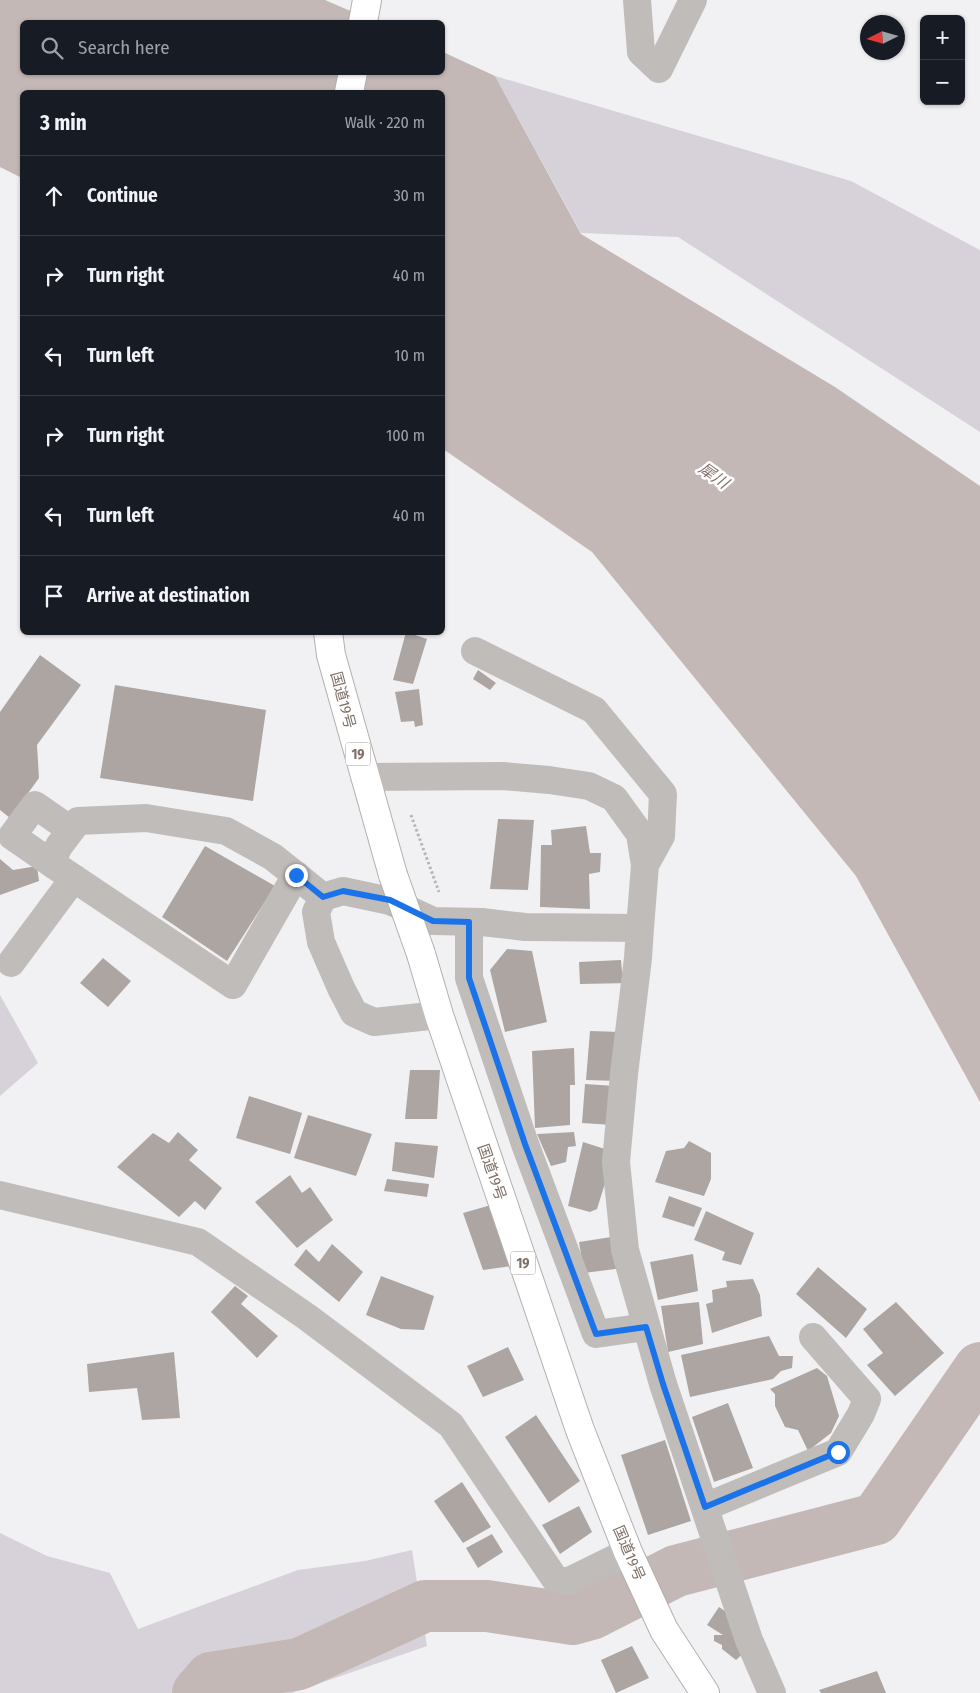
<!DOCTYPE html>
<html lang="en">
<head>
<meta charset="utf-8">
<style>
  body { margin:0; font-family:"Fira Sans Condensed","Noto Sans JP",sans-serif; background:#20242c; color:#f1f3f6 }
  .controls { position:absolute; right:15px; top:15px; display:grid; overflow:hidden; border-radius:8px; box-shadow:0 1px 4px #0004 }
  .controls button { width:45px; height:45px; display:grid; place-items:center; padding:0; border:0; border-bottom:1px solid #363941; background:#171b24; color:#f1f3f6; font:25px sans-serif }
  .compass { position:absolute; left:860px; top:15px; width:45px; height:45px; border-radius:50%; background:#171b24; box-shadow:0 1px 4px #0004; rotate:265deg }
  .stop { position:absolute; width:15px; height:15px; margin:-11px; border:4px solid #1a73e8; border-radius:50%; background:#fff }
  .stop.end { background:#1a73e8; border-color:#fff; box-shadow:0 1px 5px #0008 }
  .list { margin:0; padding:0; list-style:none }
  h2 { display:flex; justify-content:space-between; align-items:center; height:65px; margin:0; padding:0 20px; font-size:21px }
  h2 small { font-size:16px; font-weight:400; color:#9ea1a6 }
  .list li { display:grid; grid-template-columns:32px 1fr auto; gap:15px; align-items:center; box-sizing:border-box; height:80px; padding:0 20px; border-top:1px solid #363941 }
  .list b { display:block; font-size:19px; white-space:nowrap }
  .list em { font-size:16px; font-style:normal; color:#9ea1a6 }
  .icon { flex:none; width:28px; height:28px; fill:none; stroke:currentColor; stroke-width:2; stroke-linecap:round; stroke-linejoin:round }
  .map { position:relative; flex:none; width:980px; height:1693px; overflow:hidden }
  .search { position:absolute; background:#171b24; box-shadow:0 1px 4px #0004; left:20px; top:20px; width:425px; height:55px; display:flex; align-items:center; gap:12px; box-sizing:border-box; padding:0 18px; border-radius:8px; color:#9ea1a6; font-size:19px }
  .panel { position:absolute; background:#171b24; box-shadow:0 1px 4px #0004; left:20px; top:90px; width:425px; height:545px; border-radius:8px }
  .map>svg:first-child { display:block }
  .green { fill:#d7d2da }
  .water { fill:#c3b8b5 }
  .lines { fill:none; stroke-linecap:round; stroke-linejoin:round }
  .river { stroke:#c3b8b5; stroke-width:52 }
  .building { fill:#ada5a1 }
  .highway-casing { stroke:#b4afad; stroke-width:30 }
  .path { stroke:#b9b5b3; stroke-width:3; stroke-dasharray:2.5 2.5; stroke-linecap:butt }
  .minor { stroke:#c0bcb9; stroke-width:28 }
  .highway { stroke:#fff; stroke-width:28 }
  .highway-bridge-casing { stroke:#b4afad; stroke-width:30; stroke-linecap:butt }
  .highway-bridge { stroke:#fff; stroke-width:28 }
  .route { stroke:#1a73e8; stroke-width:6 }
  .labels { text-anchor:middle; stroke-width:5; stroke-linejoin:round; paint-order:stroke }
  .shield { fill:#fff; stroke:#a59b94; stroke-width:1 }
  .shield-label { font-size:14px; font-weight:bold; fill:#7f7066 }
  .street-label { font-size:15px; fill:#7f7066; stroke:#fff }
  .water-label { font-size:16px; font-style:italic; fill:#836e67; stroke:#fff }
</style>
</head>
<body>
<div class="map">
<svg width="980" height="1693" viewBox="0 0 980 1693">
  <rect width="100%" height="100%" fill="#f1f1f4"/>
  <!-- green -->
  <path class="green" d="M495 76 851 181 980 250V432L678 237 581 233Z
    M0 995 38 1063 0 1096Z
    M0 1533 47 1556 110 1573 138 1629 298 1570 365 1561 412 1550 427 1646 292 1693H0Z"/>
  <!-- water -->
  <path class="water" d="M0 0H325L376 22H22V72H442L443 52 495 76 581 234 835 387 980 486V1102L856 876 592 552 443 449 442 92H22V178L0 167Z"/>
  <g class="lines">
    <!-- river -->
    <path class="river" d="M198 1693 211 1678 299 1664 425 1606H487L573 1619 591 1614 676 1571 876 1519 980 1368"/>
  </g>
  <!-- building -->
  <path class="building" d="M406 632 427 639 413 684 393 680Z
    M40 655 81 685 37 745 39 778 10 818 0 810V712Z
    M478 670 496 683 490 690 473 679Z
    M115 685 266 710 253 801 100 778Z
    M419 689 423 725 415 727 414 721 401 722 395 692Z
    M498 819 534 820 528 890 490 889Z
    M586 826 590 853H601L600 872 589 874 590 909 540 907 541 845H552L551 830Z
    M205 846 275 886 227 961 162 917Z
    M0 859 13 870 37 866 39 881 0 895Z
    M507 949 532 951 547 1022 505 1032 490 970Z
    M103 958 131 981 108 1007 80 983Z
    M621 960 622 972H631V983L580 984 579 962Z
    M590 1031 621 1032 618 1081 586 1080Z
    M574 1048 575 1085H570V1125L535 1128 532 1051Z
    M410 1070H440L437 1119H405Z
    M585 1084 615 1086 612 1125 582 1123Z
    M249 1096 302 1113 290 1154 236 1138Z
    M308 1115 372 1134 356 1176 294 1158Z
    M178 1132 198 1150 189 1160 222 1188 205 1210 195 1201 179 1217 117 1167 153 1133 169 1143Z
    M574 1132 576 1146 568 1147 566 1162 551 1166 537 1134Z
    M689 1141 711 1153V1179L704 1196 655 1182 666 1151 684 1148Z
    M395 1142 438 1146 434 1178 392 1171Z
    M583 1142 608 1150 612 1161 597 1209 590 1212 568 1206Z
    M290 1175 302 1193 310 1187 333 1220 297 1248 255 1202Z
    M387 1179 429 1184 427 1197 384 1191Z
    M669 1196 702 1208 694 1227 662 1217Z
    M491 1205 511 1266 483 1270 463 1213Z
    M706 1211 754 1233 741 1265 722 1260 725 1252 694 1240Z
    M618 1236 623 1268 584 1273 579 1242Z
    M332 1244 363 1272 339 1302 294 1265 306 1249 319 1262Z
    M693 1254 698 1291 658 1300 650 1262Z
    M818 1267 867 1309 846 1338 796 1294Z
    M381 1276 434 1296 424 1330 401 1329 366 1315Z
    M753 1279 760 1295 762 1316 712 1333 706 1304 713 1302 712 1290 727 1287 726 1281Z
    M235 1286 248 1296 241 1304 278 1336 257 1358 211 1312Z
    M699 1302 703 1344 668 1352 661 1306Z
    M896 1302 944 1353 895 1396 867 1365 883 1353 863 1329Z
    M769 1336 779 1356H793L792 1368 781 1371 773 1379 690 1397 681 1355Z
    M508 1347 524 1380 483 1397 467 1366Z
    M174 1352 180 1418 142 1420 137 1388 89 1392 87 1364Z
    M817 1368 827 1376 839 1416 831 1433 808 1451 798 1430 785 1427 775 1406V1394L770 1389Z
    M728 1403 753 1468 714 1482 692 1417Z
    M536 1415 580 1481 549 1503 505 1437Z
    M665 1440 691 1521 648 1535 621 1455Z
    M462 1482 491 1527 463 1543 434 1501Z
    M579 1506 592 1532 560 1554 542 1525Z
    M492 1534 503 1552 478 1568 466 1548Z
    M719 1607 734 1617 746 1651 736 1660 722 1649V1645L714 1641V1635H723L707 1625Z
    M632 1646 649 1678 616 1693 601 1660Z
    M877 1671 886 1693H821L819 1690Z"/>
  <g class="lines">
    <defs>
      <path id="highway" d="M363 22 367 0
        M349 92 353 72
        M328 632 331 655 393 875
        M421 954 439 1015 580 1430 628 1552 664 1630 705 1693"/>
    </defs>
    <!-- highway casing -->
    <use href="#highway" class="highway-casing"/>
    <!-- path -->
    <path class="path" d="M411 815 439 892"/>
    <!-- minor -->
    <path class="minor" d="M637 0 641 52 659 69 693 0
      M475 651 594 710 663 794 661 836 645 865
      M364 777 503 776 549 780 589 786 614 798 640 834 645 865 640 928 525 927 482 922 433 921 390 901 343 891 323 897 316 912 321 942 341 988 354 1013 374 1022 439 1015
      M51 863 12 836 35 805 71 830
      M296 875 233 985 51 863 59 846 78 821 146 818 226 831 273 857 323 897
      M469 922V978L525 1144 596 1334 646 1327
      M640 928 638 958 624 1074 616 1162 625 1250 663 1384 749 1640 772 1693
      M11 963 74 878
      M0 1195 198 1242 307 1317 451 1425 555 1579 569 1581 628 1552
      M705 1507 838 1452 861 1414 867 1399 813 1337"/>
    <!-- highway -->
    <use href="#highway" class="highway"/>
    <defs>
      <path id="highway-bridge" d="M393 875 421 954"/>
    </defs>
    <!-- highway-bridge casing -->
    <use href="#highway-bridge" class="highway-bridge-casing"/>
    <!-- highway-bridge -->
    <use href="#highway-bridge" class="highway-bridge"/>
  </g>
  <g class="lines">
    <!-- route -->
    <path class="route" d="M296 875 323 897 343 891 390 900 433 921 469 922V978L525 1144 596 1334 646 1327 663 1384 705 1507 838 1452"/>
  </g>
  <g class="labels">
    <!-- shield labels -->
    <g class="shield">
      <rect x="345.5" y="742.5" width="25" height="23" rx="4"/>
      <rect x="510.5" y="1251.5" width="25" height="23" rx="4"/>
    </g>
    <g class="shield-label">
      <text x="358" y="759">19</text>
      <text x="523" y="1268">19</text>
    </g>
    <!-- street labels -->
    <g class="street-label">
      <text transform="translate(343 700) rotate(75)" y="5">国道19号</text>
      <text transform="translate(492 1172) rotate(71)" y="5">国道19号</text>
      <text transform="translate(629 1553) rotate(67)" y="5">国道19号</text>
    </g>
    <!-- water labels -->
    <g class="water-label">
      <text transform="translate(714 475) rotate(35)" y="6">犀川</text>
    </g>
  </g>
</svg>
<div class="controls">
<button>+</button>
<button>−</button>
</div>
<svg class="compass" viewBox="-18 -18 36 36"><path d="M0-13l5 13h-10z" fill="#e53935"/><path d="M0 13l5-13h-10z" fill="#9ea1a6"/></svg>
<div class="stop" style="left:838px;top:1452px"></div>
<div class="stop end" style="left:296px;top:875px"></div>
<div class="search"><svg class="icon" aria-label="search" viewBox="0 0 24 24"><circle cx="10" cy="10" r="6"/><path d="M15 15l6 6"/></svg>Search here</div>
<section class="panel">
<h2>3 min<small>Walk · 220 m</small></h2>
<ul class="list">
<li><svg class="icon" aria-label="ahead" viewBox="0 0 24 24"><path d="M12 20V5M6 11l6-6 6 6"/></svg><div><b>Continue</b></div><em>30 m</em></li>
<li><svg class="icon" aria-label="right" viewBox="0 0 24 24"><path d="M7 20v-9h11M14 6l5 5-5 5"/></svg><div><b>Turn right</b></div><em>40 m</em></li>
<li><svg class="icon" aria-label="left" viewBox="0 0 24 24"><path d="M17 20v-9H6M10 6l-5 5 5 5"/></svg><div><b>Turn left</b></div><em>10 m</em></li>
<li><svg class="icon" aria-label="right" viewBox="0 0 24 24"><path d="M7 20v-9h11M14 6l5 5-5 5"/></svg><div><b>Turn right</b></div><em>100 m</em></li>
<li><svg class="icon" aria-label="left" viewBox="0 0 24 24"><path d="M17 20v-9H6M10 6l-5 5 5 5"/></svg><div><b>Turn left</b></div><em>40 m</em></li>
<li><svg class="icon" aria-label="arrive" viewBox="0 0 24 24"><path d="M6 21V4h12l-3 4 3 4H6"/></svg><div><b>Arrive at destination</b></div></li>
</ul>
</section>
</div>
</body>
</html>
